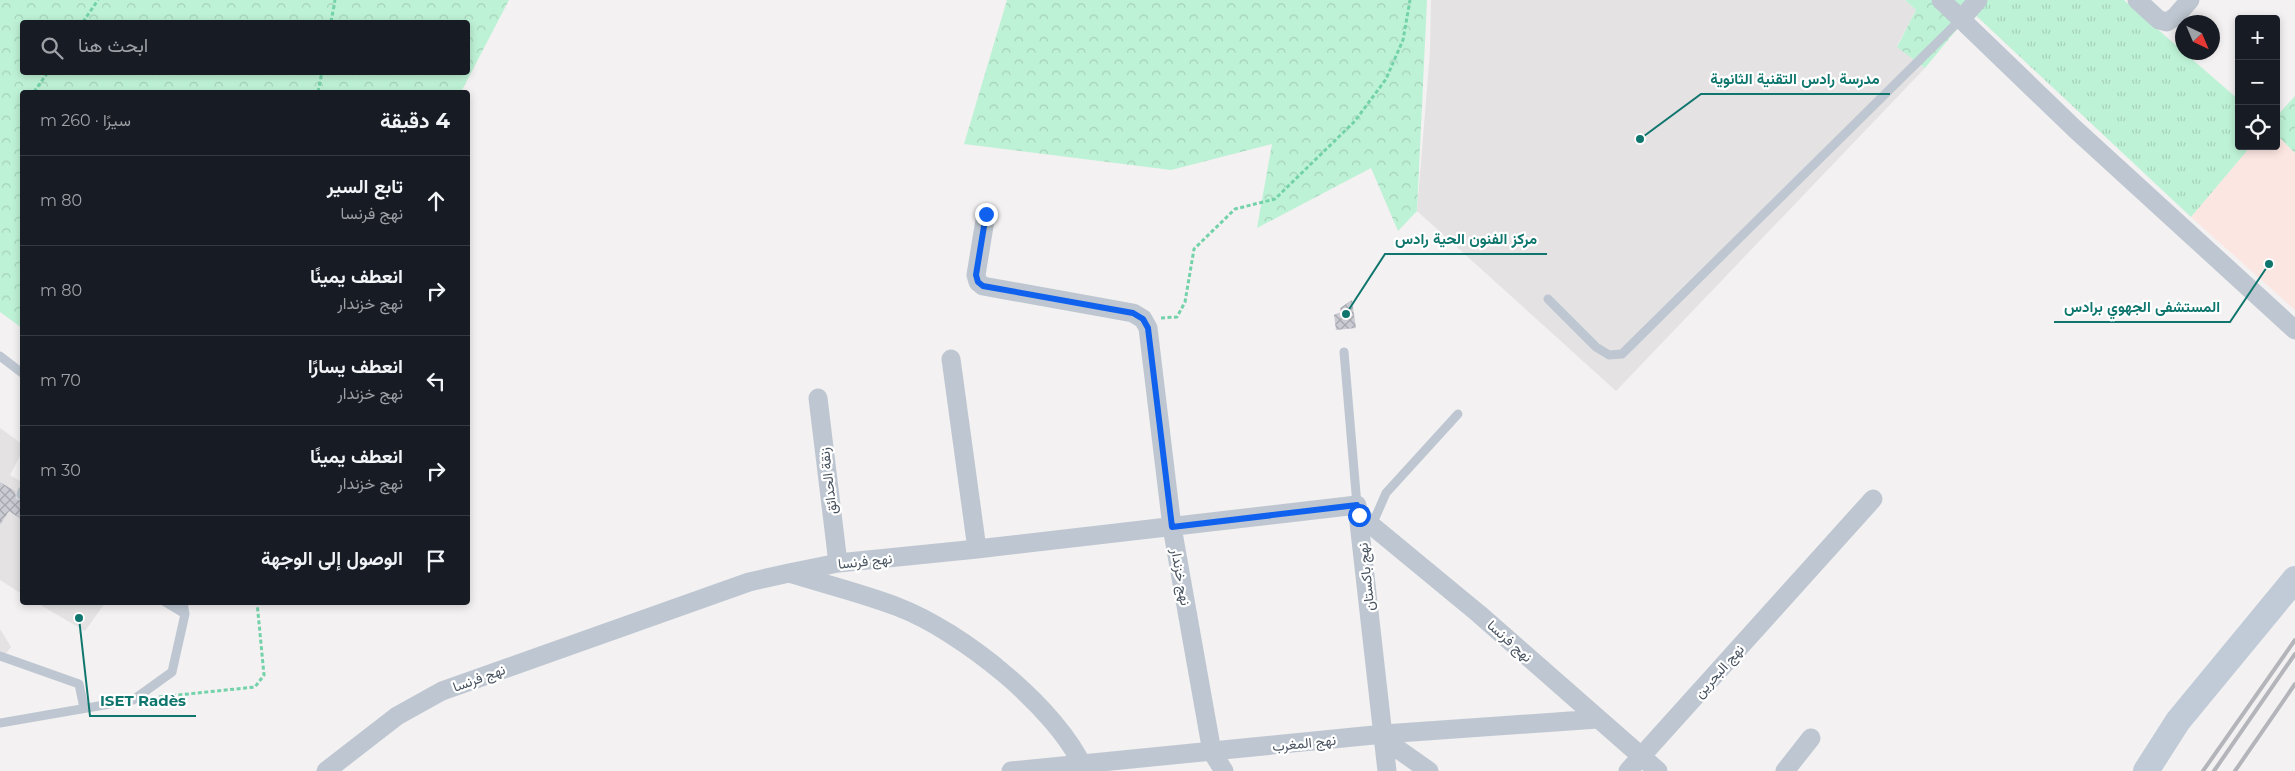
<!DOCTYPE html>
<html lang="ar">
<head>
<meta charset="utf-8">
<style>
  body { margin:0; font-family:Montserrat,Vazirmatn,sans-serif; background:#242831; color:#f1f3f6; direction:rtl }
  .controls { position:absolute; right:15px; top:15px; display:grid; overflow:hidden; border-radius:5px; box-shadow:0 2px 8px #0003 }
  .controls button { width:45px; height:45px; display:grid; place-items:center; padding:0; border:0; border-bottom:1px solid #363941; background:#171b24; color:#f1f3f6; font:25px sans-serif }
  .compass { position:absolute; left:2175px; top:15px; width:45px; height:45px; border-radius:50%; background:#171b24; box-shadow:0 2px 8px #0003; rotate:136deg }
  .stop { position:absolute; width:15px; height:15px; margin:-11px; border:4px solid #1062ee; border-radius:50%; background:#fff }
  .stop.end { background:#1062ee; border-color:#fff; box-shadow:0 1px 5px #0008 }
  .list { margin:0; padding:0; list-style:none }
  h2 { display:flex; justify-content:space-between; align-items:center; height:65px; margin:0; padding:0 20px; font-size:21px }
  h2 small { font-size:16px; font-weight:400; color:#9ea1a6 }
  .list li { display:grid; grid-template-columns:32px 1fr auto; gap:15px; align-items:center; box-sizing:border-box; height:90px; padding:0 20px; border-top:1px solid #363941 }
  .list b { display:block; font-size:19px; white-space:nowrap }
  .list p { margin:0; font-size:16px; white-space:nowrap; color:#9ea1a6 }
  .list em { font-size:16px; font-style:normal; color:#9ea1a6 }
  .icon { flex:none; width:28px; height:28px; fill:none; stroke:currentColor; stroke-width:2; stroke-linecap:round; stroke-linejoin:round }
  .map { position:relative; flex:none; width:2295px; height:771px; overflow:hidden; direction:ltr }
  .search { position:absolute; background:#171b24; box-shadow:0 2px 8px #0003; left:20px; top:20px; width:450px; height:55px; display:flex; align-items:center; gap:12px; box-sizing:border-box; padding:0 18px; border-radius:5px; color:#9ea1a6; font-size:19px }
  .panel { position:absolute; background:#171b24; box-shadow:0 2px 8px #0003; left:20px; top:90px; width:450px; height:515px; border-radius:5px; direction:rtl }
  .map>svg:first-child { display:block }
  .education { fill:#e4e2e3 }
  .medical { fill:#fce6e2 }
  .grass { fill:url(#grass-tufts) }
  .forest { fill:url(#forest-crowns); fill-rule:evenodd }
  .building { fill:url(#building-cross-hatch) }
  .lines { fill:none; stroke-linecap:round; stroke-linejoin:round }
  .path { stroke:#74d2aa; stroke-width:3; stroke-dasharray:4 2.5; stroke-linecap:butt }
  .lane { stroke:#bec7d1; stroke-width:9 }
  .street { stroke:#bec7d1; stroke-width:19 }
  .secondary { stroke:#c1cbd8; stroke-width:26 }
  .rail { stroke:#b3b5bb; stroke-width:4 }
  .route { stroke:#1062ee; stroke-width:6 }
  .labels { text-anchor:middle; stroke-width:4.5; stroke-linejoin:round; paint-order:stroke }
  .street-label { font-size:14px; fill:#485360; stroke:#fff }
  .leader { fill:none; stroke:#0f766e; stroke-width:2 }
  .callout-dot { fill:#0f766e; stroke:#fff; stroke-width:2 }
  .callout-label { font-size:15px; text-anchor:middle; font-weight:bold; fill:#0f766e; stroke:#fff; stroke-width:4.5; stroke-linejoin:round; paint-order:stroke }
</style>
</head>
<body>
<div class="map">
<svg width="2295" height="771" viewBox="0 0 2295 771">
  <defs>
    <pattern id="grass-tufts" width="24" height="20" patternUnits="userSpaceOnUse" patternTransform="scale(1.25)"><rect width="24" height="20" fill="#bef2d6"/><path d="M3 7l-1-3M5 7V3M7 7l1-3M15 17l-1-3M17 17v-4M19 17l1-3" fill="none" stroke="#a5d1ba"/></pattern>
    <pattern id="forest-crowns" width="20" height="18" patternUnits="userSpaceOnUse" patternTransform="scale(1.25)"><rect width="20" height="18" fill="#bef2d6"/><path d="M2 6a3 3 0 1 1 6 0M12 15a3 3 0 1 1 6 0" fill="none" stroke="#a5d1ba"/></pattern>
    <pattern id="building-cross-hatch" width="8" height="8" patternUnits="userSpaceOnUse" patternTransform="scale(1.25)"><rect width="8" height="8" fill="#cbccd3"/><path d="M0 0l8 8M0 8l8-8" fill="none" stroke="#a7a8af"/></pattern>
  </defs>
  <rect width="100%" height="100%" fill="#f3f1f1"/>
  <!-- education -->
  <path class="education" d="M1431 0H1905L1916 10 1897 46 1925 68 1616 391 1417 211 1430 52Z
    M0 428 22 444V452L10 475 22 482V523L20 527 22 529V594L0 580Z
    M105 603 85 631 37 603 105 602Z
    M0 629 11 647 0 661Z"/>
  <!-- medical -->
  <path class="medical" d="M2276 134 2295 153V310L2191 217 2251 146H2276Z"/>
  <!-- grass -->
  <path class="grass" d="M1981 0H2124L2239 100V146H2251L2191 217 1970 10Z"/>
  <!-- forest -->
  <path class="forest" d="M0 0H509L461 92H22V328L0 312ZM468 22V72H22V22Z
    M1007 0H1427L1417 211 1398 231 1371 168 1257 228 1272 144 1171 170 964 144Z
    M1905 0H1981L1925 68 1897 47 1916 10Z
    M2295 96V153L2276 134V117Z"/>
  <!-- building -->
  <path class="building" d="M1352 300 1356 328 1336 330 1334 315 1341 312 1340 308Z
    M0 482 15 491 16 499 22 501V520L9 511 0 525Z"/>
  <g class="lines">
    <!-- path -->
    <path class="path" d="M83 22 98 0
      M331 22 335 0
      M34 92 48 72
      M318 92 322 72
      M1161 318 1177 317 1185 302 1194 249 1235 209 1275 199 1355 121 1386 79 1403 40 1410 0
      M159 697 255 687 264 675 257 602"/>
    <!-- lane -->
    <path class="lane" d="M1548 299 1596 347 1609 355 1622 354 1962 18
      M1344 352 1357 505
      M0 356 22 373
      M21 495 22 491
      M1372 525 1386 493 1458 414
      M165 602 185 614
      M0 656 79 684 84 708
      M0 723 133 700 172 672 185 614 183 602"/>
    <!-- street -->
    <path class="street" d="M1941 0 2075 129 2295 330
      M2137 0 2159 20 2167 22 2175 17 2190 0
      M1962 18 1978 0
      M986 214 976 275 978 282 983 286 1133 313 1143 319 1148 328 1172 527 1212 752 1224 771
      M951 359 977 549
      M818 398 838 563
      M1359 515 1479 614 1658 771
      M792 574C828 585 864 594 898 607 961 631 1058 708 1085 771
      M1385 740 1429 771
      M326 771 397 716 442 691 749 582 789 573 838 563 977 549 1357 505 1387 771
      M1011 771 1384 734 1598 719
      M1628 771 1873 499
      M1785 771 1811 738"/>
    <!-- secondary -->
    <path class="secondary" d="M2146 771 2178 721 2295 579"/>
    <!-- rail -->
    <path class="rail" d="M2203 771 2295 640
      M2214 771 2295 654
      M2235 771 2295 684"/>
  </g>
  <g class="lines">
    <!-- route -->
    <path class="route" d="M986 214 976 275 978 282 983 286 1133 313 1143 319 1148 328 1172 527 1357 505 1359 515"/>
  </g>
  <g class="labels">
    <!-- street labels -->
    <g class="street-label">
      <text transform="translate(828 481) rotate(-97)" y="5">زنقة الحدائق</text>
      <text transform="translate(865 561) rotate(-6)" y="5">نهج فرنسا</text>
      <text transform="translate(1181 577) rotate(80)" y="5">نهج خزندار</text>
      <text transform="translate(1366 577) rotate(-96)" y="5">نهج باكستان</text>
      <text transform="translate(1510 641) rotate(42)" y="5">نهج فرنسا</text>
      <text transform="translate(1719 671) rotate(-48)" y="5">نهج البحرين</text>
      <text transform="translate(479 678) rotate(-20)" y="5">نهج فرنسا</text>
      <text transform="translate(1304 743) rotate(-6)" y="5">نهج المغرب</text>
    </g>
  </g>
  <!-- callouts -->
  <path class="leader" d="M1640 139L1701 94H1890M1346 314L1385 254H1547M2269 264L2230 322H2054M79 618L90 716H196"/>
  <g class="callout-dot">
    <circle cx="1640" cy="139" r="5"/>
    <circle cx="1346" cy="314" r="5"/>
    <circle cx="2269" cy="264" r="5"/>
    <circle cx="79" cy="618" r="5"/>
  </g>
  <g class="callout-label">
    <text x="1795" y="84">مدرسة رادس التقنية الثانوية</text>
    <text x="1466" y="244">مركز الفنون الحية رادس</text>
    <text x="2142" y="312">المستشفى الجهوي برادس</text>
    <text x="143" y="706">ISET Radès</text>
  </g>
</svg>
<div class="controls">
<button>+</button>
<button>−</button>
<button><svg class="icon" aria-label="locate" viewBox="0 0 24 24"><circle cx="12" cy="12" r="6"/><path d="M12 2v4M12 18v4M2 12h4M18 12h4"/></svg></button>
</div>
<svg class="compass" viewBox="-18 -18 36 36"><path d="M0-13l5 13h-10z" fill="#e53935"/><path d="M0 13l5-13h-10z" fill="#9ea1a6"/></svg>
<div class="stop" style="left:1359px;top:515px"></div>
<div class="stop end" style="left:986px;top:214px"></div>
<div class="search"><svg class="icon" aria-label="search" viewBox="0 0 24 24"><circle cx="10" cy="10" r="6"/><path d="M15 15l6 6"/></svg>ابحث هنا</div>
<section class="panel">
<h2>4 دقيقة<small>سيرًا · 260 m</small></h2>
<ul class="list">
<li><svg class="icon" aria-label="ahead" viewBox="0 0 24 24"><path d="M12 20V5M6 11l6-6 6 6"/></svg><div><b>تابع السير</b><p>نهج فرنسا</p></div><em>80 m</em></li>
<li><svg class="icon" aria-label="right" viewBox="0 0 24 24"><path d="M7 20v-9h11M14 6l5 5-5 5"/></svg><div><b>انعطف يمينًا</b><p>نهج خزندار</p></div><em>80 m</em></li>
<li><svg class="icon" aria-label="left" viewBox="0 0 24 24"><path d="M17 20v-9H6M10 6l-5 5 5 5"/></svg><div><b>انعطف يسارًا</b><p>نهج خزندار</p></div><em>70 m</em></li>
<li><svg class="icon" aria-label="right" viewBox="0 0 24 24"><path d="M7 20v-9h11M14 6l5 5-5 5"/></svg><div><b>انعطف يمينًا</b><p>نهج خزندار</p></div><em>30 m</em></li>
<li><svg class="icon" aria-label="arrive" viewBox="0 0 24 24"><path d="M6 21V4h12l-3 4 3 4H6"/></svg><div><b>الوصول إلى الوجهة</b></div></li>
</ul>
</section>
</div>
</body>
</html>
